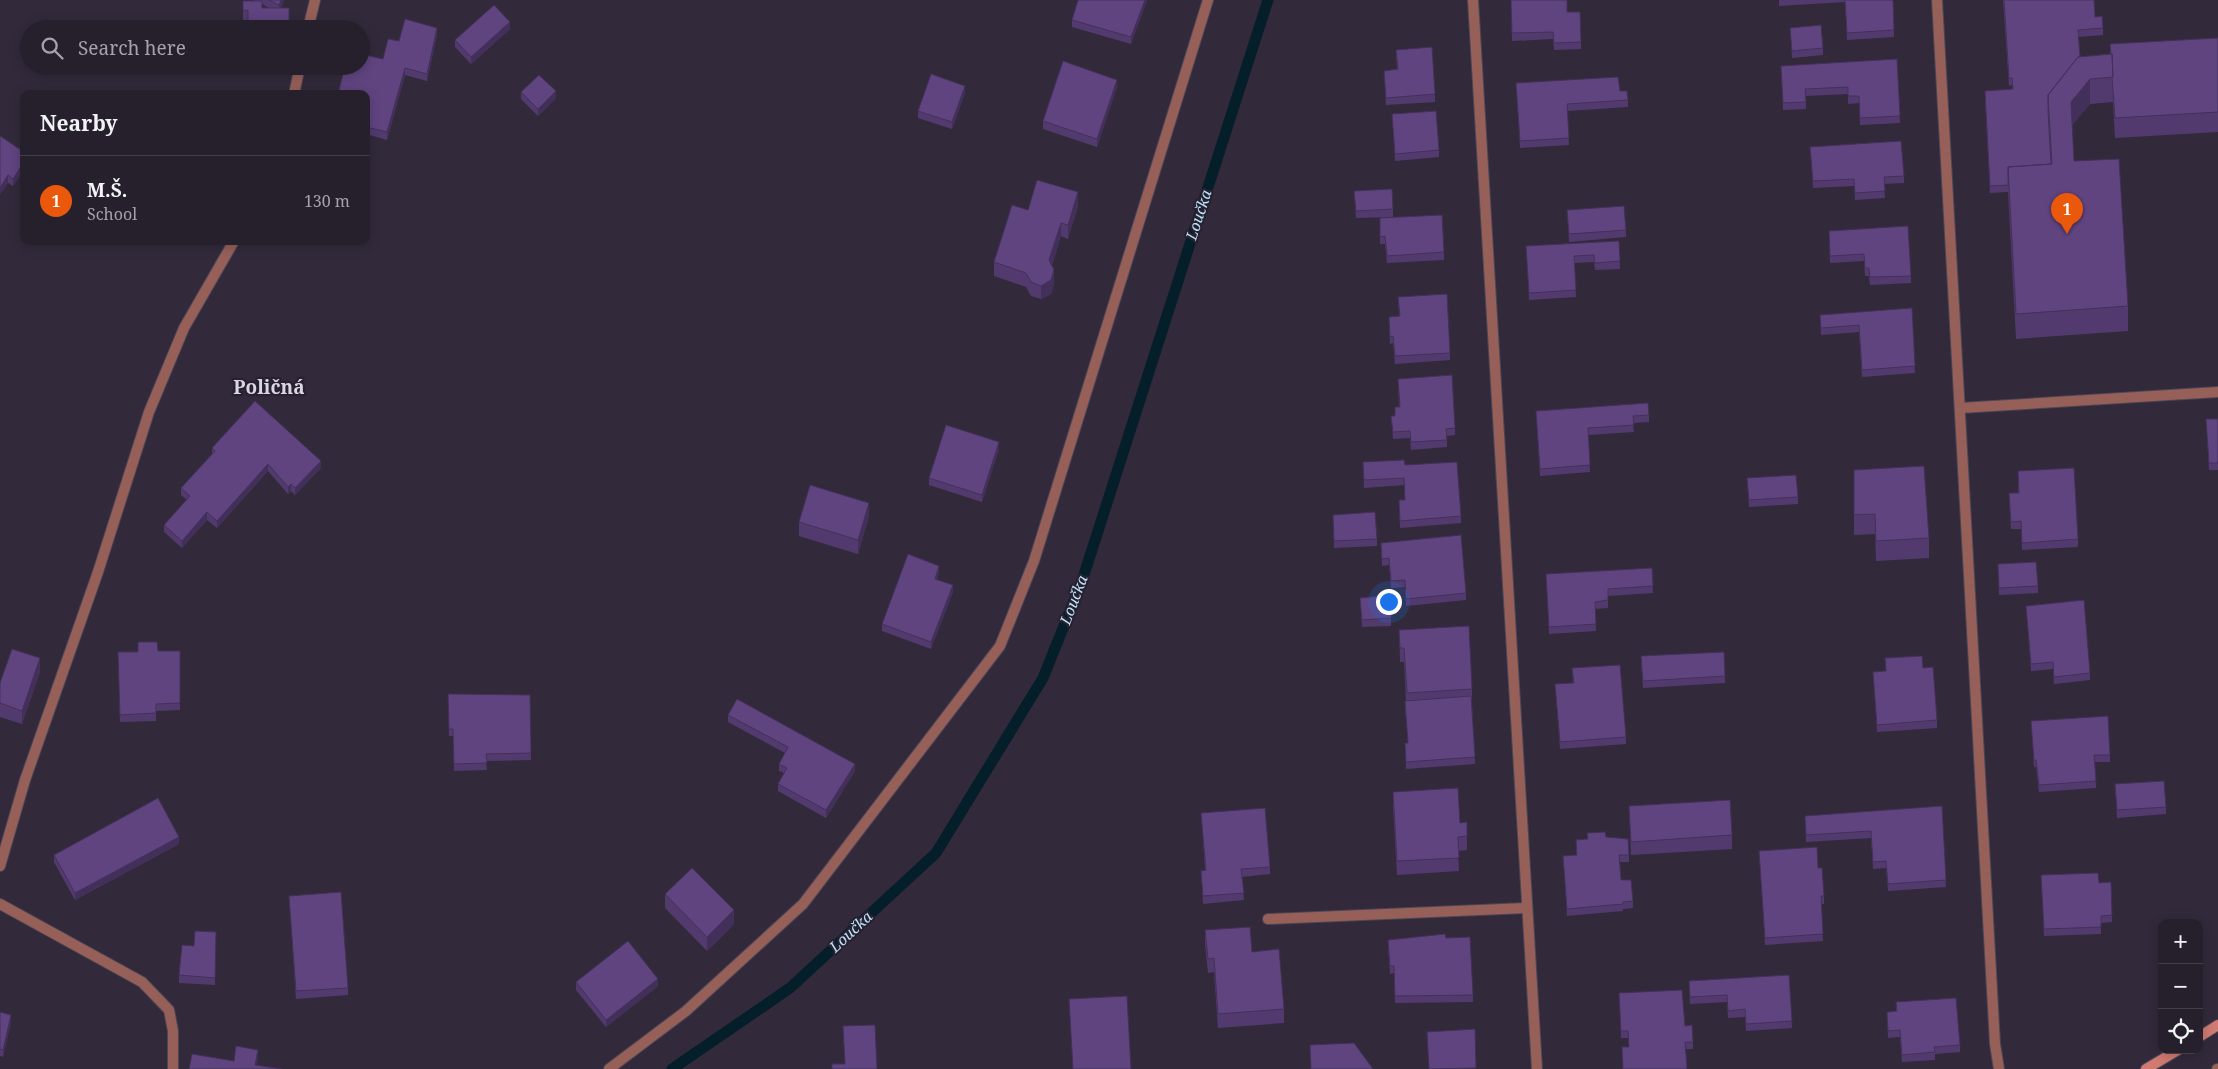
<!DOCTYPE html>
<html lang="en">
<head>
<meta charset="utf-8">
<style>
  body { margin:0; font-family:"Noto Serif",serif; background:#322d38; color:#f1f3f6 }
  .controls { position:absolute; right:15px; bottom:15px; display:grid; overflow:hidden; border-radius:10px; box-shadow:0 2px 12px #0003 }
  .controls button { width:45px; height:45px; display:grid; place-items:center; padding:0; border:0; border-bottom:1px solid #423e48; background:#26202c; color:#f1f3f6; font:25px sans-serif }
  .you { position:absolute; left:1388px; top:601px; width:18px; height:18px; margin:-12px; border:4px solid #fff; border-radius:50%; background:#1a73e8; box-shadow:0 0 0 8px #1a73e833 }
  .badge { display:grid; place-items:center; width:32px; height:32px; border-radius:50%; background:#ea580c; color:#fff; font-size:16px; font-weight:700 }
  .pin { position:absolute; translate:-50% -41px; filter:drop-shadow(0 1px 2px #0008) }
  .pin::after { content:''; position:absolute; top:26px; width:18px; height:15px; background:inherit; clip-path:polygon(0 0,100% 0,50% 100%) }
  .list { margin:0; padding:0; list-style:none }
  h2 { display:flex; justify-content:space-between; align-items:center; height:65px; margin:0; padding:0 20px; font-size:21px }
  h2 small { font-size:16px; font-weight:400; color:#a4a3a9 }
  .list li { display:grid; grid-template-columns:32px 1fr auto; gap:15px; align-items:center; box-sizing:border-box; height:90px; padding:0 20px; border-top:1px solid #423e48 }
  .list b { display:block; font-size:19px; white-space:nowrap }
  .list p { margin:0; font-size:16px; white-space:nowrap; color:#a4a3a9 }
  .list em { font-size:16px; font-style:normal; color:#a4a3a9 }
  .icon { flex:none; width:28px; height:28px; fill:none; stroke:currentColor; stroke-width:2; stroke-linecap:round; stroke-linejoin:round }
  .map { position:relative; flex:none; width:2218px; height:1069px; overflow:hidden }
  .search { position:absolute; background:#26202c; box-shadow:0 2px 12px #0003; left:20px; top:20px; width:350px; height:55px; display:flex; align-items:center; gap:12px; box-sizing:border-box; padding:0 18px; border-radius:28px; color:#a4a3a9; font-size:19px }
  .panel { position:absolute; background:#26202c; box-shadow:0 2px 12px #0003; left:20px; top:90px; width:350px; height:155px; border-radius:10px }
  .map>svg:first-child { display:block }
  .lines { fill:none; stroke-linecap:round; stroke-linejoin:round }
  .stream { stroke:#041e2a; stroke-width:11 }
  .service-casing { stroke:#4d4656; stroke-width:12 }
  .minor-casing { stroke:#4d4656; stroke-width:12 }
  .secondary-casing { stroke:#4d4656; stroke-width:12 }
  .service { stroke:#966059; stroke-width:10 }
  .minor { stroke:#966059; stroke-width:10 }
  .secondary { stroke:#d07a71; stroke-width:10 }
  .wall { fill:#533a6e; fill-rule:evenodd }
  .shaded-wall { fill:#43305a }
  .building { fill:#604480; stroke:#43305a }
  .labels { text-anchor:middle; stroke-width:4.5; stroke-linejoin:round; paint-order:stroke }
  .water-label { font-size:15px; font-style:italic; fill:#bce4fa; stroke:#282131 }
  .district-label { font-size:19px; font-weight:bold; fill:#dbd7e2; stroke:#282131 }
</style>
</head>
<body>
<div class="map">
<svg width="2218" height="1069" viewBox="0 0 2218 1069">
  <rect width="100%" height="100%" fill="#322a3b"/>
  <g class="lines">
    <!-- stream -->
    <path class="stream" d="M672 1069 790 988 936 853 1043 678 1082 581 1268 0"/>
    <defs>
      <path id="service" d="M1268 919 1527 908
        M2217 1069H2218"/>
      <path id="minor" d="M1473 0 1537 1069
        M1937 0 1995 1044 1999 1069
        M308 29 315 0
        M294 94 300 66
        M1960 408 2218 392
        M0 866 25 780 98 572 149 412 184 328 234 241
        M0 904 142 982 169 1010 173 1031V1069
        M609 1069 686 1011 803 904 1000 646 1034 561 1208 0"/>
      <path id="secondary" d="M2199 1037 2218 1025
        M2146 1069 2178 1050"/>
    </defs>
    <!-- service casing -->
    <use href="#service" class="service-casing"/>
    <!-- minor casing -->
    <use href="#minor" class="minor-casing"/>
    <!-- secondary casing -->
    <use href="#secondary" class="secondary-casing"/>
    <!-- service -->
    <use href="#service" class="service"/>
    <!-- minor -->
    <use href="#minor" class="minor"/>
    <!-- secondary -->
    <use href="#secondary" class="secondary"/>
  </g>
  <!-- wall -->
  <path class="wall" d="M252 0H284L281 8 248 24H243V10L255 1ZM262 4 269 8H262Z
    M1147 0 1131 44 1072 27V20Z
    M1511 0 1581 42V49L1554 50 1553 39 1512 41Z
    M1779 0H1893L1894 37 1847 40 1845 2 1779 6Z
    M2003 0H2094L2095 17 2103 28V35L2078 37 2080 57 2110 54V44L2218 38V132L2115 138 2113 102 2090 104 2072 125 2074 161 2128 306V331L2016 339 2008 192 1990 193 1985 98 2012 89V85L2009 86Z
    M1790 28 1823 48V55L1792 58Z
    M510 29 471 64 455 47V40Z
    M437 35 427 81 405 75 387 140 366 134V94L383 59 399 41Z
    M1396 50 1435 94V102L1386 105 1384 71 1397 69Z
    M1897 59 1900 123 1860 125 1859 103 1848 104V94L1806 96V109L1783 110 1781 66Z
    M1516 83 1620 91 1628 100V107L1567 111 1569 145 1520 148Z
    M1117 87 1097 147 1043 129V121Z
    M521 92 556 98 538 116 521 99Z
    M965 93 952 129 918 118V111Z
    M1392 114 1439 150V157L1395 161Z
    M0 136 24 152V169L13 186 8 183Z
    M1810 147 1904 176V183L1884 184 1885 198 1855 200 1854 186 1813 188Z
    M1354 191 1393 209V217L1356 218Z
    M1078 206 1068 239 1061 236 1052 265 1054 284 1051 294 1041 299 1031 296 1026 287 994 276V262L1028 210Z
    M1567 210 1626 230V237L1569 242Z
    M1380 218 1444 252V260L1387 263 1385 244H1380Z
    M1829 231 1911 276V283L1870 285 1869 276H1865L1864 261 1830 263Z
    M1619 241 1620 269 1595 270 1594 262 1574 263 1576 297 1529 300 1526 246Z
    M1398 297 1450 353V360L1395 364 1393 343 1390 344 1389 317 1399 316Z
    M1912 308 1915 373 1862 377 1859 332 1821 335 1820 315Z
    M1398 379 1455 428V435L1447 436V447L1411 450 1410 438 1393 439 1391 416H1395L1399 407Z
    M1536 411 1649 415V422L1633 423 1634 432 1588 435 1590 472 1540 476Z
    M2206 419H2218V470H2209Z
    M212 448 321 468 295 495 291 491 288 494 268 471 217 528 207 520 182 548 164 532V525L187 500 181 495V488L212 454Z
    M999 449 982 502 929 485V478Z
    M1363 462 1405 465 1461 516V523L1400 528 1399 500H1405L1404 485 1364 488Z
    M1854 470 1929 538V558L1876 561 1875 534 1854 535Z
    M2018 471 2078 539V547L2022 550 2021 529H2011L2009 500V493H2018Z
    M1747 478 1798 497V504L1749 507Z
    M1333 515 1377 539V546L1334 548Z
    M869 516 858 554 799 536V522Z
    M1381 543 1466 593V600L1406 606 1405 587 1391 588 1389 565 1382 566Z
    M1998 564 2038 586V593L1999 595Z
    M1652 568 1653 593 1608 596V608L1595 609 1596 631 1549 634 1546 574Z
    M939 573 937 579 953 592 931 649 882 631V624Z
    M1360 598 1391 618V626L1362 627Z
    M2026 606 2090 673V680L2054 684 2053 669 2031 671Z
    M1399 630 1472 689V703L1475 764 1406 769 1405 743H1408L1405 708V701H1406L1404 662H1400Z
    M180 651V710L156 711V721L120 722 118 652Z
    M1885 658 1923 668 1937 720V728L1877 732 1873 672 1886 671Z
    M1641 663 1725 676V683L1643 688Z
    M1572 668 1626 737V744L1560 749 1555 684 1573 683Z
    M40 672 22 724 0 717V683Z
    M448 694 530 695 531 760 486 761 487 770 454 771 453 736H449Z
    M728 715 855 771 826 818 778 791V784L784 773 779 771V764L785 753 728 722Z
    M2031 721 2110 755V762H2095L2096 788 2039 792 2036 767H2034Z
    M2115 784 2166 807V814L2117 818Z
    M1393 792 1460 823 1467 836V850L1458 851 1459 871 1397 875 1393 806Z
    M1629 806 1732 835V849L1631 855Z
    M1942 806 1946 887 1888 891 1886 868 1873 869 1871 838 1806 842 1805 816Z
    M1201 813 1270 867V874L1242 877 1244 900 1203 904 1201 871 1205 870Z
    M1587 833 1606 837 1629 855V862H1620L1621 880 1633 901V908L1623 909V911L1567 916 1563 856 1576 855V840L1587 839Z
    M179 844 75 900 54 862V855Z
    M1759 851 1818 868 1824 896V904H1821L1823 941 1765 945Z
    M2041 875 2099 883 2112 915V922L2101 923V934L2044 936Z
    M665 894 734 924 707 951 665 908Z
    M289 896 348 988V995L296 999Z
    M1205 930 1252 952 1284 1009V1023L1218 1028 1214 972 1208 973 1205 944Z
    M216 932 215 985 179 983V975L194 946Z
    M1446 938 1473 995V1002L1395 1003 1394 973 1390 974 1388 947Z
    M1789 975 1792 1028 1746 1031 1745 1017 1728 1018 1727 1002 1690 1004 1689 981Z
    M576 982 658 986 606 1027 576 990Z
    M1619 993 1685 1026 1693 1042V1049H1686L1687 1069H1623L1622 1047H1629L1628 1038H1621Z
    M1896 1002 1960 1045V1052L1935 1054V1060L1902 1062 1900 1037 1888 1038 1887 1012 1896 1011Z
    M0 1012 11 1022 3 1057 0 1056Z"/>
  <!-- shaded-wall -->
  <path class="shaded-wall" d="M281 0H284L279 12V5Z
    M1145 0H1147L1131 44V37Z
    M510 22V29L471 64V57Z
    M437 28V35L427 81V74Z
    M405 68V75L387 140V132Z
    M2090 79V104L2071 127V102Z
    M1117 80V87L1097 147V139Z
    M965 86V93L952 129V122Z
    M556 91V98L538 116V109Z
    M24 162V169L13 186V179Z
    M8 175V183L0 195V188Z
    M1078 192V206L1068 239V225Z
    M1061 223V236L1049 274V260Z
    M1054 270V284L1051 294 1041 299V286Z
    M999 442V449L982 502V495Z
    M321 461V468L295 495V488Z
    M268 464V471L217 528V521Z
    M291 484V491L288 494V487Z
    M869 503V516L858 554V540Z
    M207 512V520L182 548V541Z
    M939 566V573L935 586V579Z
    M953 585V592L931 649V642Z
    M40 658V672L22 724V711Z
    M855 764V771L826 818V810Z
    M179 837V844L75 900V893Z
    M734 910V924L707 951V937Z
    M658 979V986L606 1027V1020Z
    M11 1015V1022L3 1057V1050Z
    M258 1050V1057L256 1069 255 1065Z"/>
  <!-- building -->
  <path class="building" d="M269 0H281L279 5Z
    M1078 0H1145L1131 37 1072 20Z
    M1511 0H1567V12H1580L1581 42 1554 43 1553 32 1512 33Z
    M1845 0H1893L1894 30 1847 33Z
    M2004 0H2094L2095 17 2102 16 2103 28 2078 30 2080 57H2078L2048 95V112L2051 164 2008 167V185L1990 186 1985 91 2013 89 2012 78H2009Z
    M243 1H262V8H289V29H248V10H243Z
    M494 5 510 22 471 57 455 40Z
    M405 19 437 28 427 74 405 68 387 132 366 127V94H338L345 66H361V54L383 59 388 39 399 41Z
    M1821 25 1823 48 1792 51 1790 28Z
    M2218 38V112L2115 118 2112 77H2113L2112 54H2111L2110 44Z
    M1432 47 1435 94 1386 98 1384 71 1398 69 1396 50Z
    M2112 54 2113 77 2090 79 2071 102 2074 161 2119 159 2128 306 2016 314 2008 167 2052 164 2048 95 2078 57Z
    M1897 59 1900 116 1860 118 1859 96H1848V87L1805 89 1806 102 1783 103 1781 66Z
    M1063 61 1117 80 1097 139 1043 121Z
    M931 74 965 86 952 122 918 111Z
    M539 75 556 91 538 109 521 92Z
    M1618 77 1620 91H1627L1628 100 1567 104 1569 138 1520 141 1516 83Z
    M1436 111 1439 150 1395 154 1392 114Z
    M0 136 24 152V162L13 179 8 175 0 188Z
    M1901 141 1904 176 1884 177 1885 191 1855 193 1854 179 1813 181 1810 147Z
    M1037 180 1078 192 1068 225 1061 223 1049 260 1054 270 1051 280 1041 286 1031 282 1026 273 994 262 1012 205 1028 210Z
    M1392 189 1393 209 1356 211 1354 191Z
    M1624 206 1626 230 1569 234 1567 210Z
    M1442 215 1444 252 1387 256 1385 236 1380 237V218Z
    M1908 226 1911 276 1870 277 1869 268H1865L1864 254 1830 256 1829 231Z
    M1619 241 1620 261 1595 263 1594 255 1574 256 1576 290 1529 293 1526 246Z
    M1447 294 1450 353 1395 356 1393 336 1390 337 1389 317 1400 316 1398 297Z
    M1912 308 1915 366 1862 370 1859 325 1821 328 1820 315Z
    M1452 375 1455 428 1446 429 1447 440 1411 442 1410 431 1393 432 1391 416H1395V407H1400L1398 379Z
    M255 401 321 461 295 488 291 484 288 487 268 464 217 521 207 512 182 541 164 525 190 496 181 488 215 451 212 448Z
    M1648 403 1649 415 1633 416 1634 425 1588 428 1590 465 1540 469 1536 411Z
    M2206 419H2218V463H2209Z
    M946 425 999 442 982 495 929 478Z
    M1404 460 1405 465 1457 462 1461 516 1400 521 1399 500H1405L1404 478 1364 480 1363 462Z
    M1924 466 1929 538 1876 541 1875 514 1854 515V470Z
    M2074 468 2078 539 2022 543 2021 521 2011 522 2009 493H2019L2018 471Z
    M1796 475 1798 497 1749 500 1747 478Z
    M810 485 869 503 858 540 799 522Z
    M1375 512 1377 539 1334 541 1333 515Z
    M1461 535 1466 593 1406 599 1405 580 1391 581 1389 558 1382 559 1381 543Z
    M908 554 939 566 935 579 953 585 931 642 882 624Z
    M2036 562 2038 586 1999 588 1998 564Z
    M1652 568 1653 586 1608 589V600L1595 602 1596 624 1549 627 1546 574Z
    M1390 595 1391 618 1362 620 1360 598Z
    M2084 600 2090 673 2054 677 2053 662 2031 664 2026 606Z
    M1469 626 1472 689 1407 693 1404 648H1400L1399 630Z
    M138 642H157L158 651H180V703L156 704V713L120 715 118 652H138Z
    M12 649 40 658 22 711 0 703V683Z
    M1724 652 1725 676 1643 681 1641 656Z
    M1922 656 1923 668 1933 667 1937 720 1877 725 1873 672 1886 671 1885 658Z
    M1620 665 1626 737 1560 742 1555 684 1574 683 1572 668Z
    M448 694 530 695 531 753 486 754 487 763 454 764 453 729H449Z
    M1471 696 1475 757 1406 762 1405 743H1408L1405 701Z
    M737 699 855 764 826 810 778 784 787 768 779 764 788 747 728 715Z
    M2108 716 2110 755H2094L2096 781 2039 785 2036 760H2034L2031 721Z
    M2164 781 2166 807 2117 810 2115 784Z
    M1458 788 1460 823 1467 822V836L1458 837 1459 858 1397 861 1393 792Z
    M158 798 179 837 75 893 54 855Z
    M1730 800 1732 835 1631 842 1629 806Z
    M1942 806 1946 880 1888 884 1886 861 1873 862 1871 831 1806 835 1805 816Z
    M1265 808 1270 867 1241 869 1244 893 1203 896 1201 871 1206 870 1201 813Z
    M1605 832 1606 837 1628 839 1629 855H1619L1621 880H1631L1633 901 1623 902V904L1567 909 1563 856 1577 855 1576 840 1588 839 1587 833Z
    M1817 847 1818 868H1822L1824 896H1821L1823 934 1765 938 1759 851Z
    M692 868 734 910 707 937 665 894Z
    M2098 873 2099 883 2111 882 2112 915 2101 916V927L2044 929 2041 875Z
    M341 892 348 988 296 991 289 896Z
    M1250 927 1252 952 1279 949 1284 1009 1218 1014 1214 958 1208 959 1205 930Z
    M195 931 216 932 215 978 179 975 182 945 194 946Z
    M1445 934 1446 938 1470 937 1473 995 1395 996 1394 966H1390L1388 940Z
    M628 941 658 979 606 1020 576 982Z
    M1789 975 1792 1021 1746 1024 1745 1009 1728 1011 1727 995 1690 997 1689 981Z
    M1682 990 1685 1026 1692 1025 1693 1042H1685L1687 1069H1623L1622 1047H1629L1628 1031H1621L1619 993Z
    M1127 996 1131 1069H1073L1069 999Z
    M1956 998 1960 1045 1934 1047 1935 1052 1902 1055 1900 1030 1888 1031 1887 1012 1897 1011 1896 1002Z
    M0 1012 11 1015 3 1050 0 1049Z
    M875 1025 877 1069H832V1064H845L843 1026Z
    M1475 1029 1476 1068 1429 1069 1427 1032Z
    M1354 1043 1373 1069H1311L1310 1045Z
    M236 1046 258 1050 255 1065 282 1069H189L192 1054 234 1061Z"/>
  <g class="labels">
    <!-- water labels -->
    <g class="water-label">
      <text transform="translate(1199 215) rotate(-72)" y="5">Loučka</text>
      <text transform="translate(1074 600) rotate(-69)" y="5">Loučka</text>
      <text transform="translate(851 932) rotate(-43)" y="5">Loučka</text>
    </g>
    <!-- district labels -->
    <g class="district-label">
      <text x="269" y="394">Poličná</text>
    </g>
  </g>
</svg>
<div class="controls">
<button>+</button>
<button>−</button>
<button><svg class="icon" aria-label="locate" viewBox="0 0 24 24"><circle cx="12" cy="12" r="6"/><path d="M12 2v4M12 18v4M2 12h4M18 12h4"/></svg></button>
</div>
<div class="you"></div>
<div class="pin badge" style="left:2067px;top:234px">1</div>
<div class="search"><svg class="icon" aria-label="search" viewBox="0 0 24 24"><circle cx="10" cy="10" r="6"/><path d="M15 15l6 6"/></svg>Search here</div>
<section class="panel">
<h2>Nearby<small></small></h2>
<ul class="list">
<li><span class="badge">1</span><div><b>M.Š.</b><p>School</p></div><em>130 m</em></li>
</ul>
</section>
</div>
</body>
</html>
